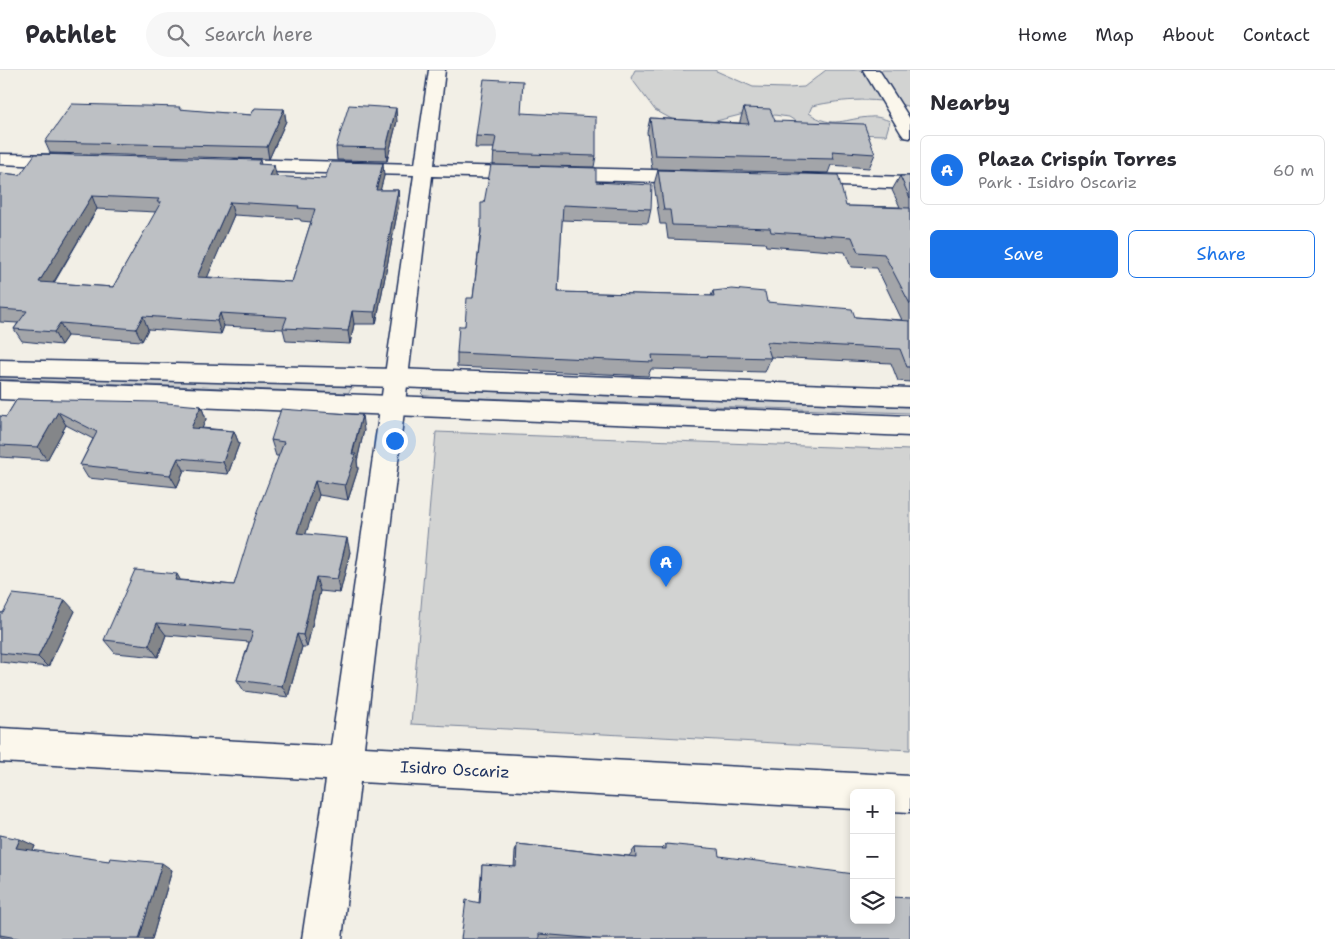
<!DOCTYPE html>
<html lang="en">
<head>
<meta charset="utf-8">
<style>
  body { margin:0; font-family:"Shantell Sans",sans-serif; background:#f7f7f7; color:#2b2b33 }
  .controls { position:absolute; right:15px; bottom:15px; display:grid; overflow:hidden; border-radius:8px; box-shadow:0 2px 8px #0003 }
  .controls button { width:45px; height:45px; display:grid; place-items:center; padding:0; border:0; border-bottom:1px solid #e1e1e2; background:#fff; color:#2b2b33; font:25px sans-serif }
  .you { position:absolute; left:394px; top:370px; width:18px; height:18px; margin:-12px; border:4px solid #fff; border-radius:50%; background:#1a73e8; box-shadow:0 0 0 8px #1a73e833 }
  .badge { display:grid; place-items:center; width:32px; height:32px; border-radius:50%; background:#1a73e8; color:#fff; font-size:16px; font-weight:700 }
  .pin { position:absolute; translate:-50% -41px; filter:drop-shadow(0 1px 2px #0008) }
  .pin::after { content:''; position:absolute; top:26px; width:18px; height:15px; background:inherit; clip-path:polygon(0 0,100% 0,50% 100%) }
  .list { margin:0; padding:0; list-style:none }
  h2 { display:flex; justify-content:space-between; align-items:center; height:65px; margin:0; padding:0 20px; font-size:21px }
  h2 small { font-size:16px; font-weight:400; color:#7c7c81 }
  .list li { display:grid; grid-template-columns:32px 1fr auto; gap:15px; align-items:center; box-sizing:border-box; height:70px; margin:0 10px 10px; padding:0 10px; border:1px solid #e1e1e2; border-radius:8px }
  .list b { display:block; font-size:19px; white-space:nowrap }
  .list p { margin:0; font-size:16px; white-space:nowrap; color:#7c7c81 }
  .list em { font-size:16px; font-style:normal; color:#7c7c81 }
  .actions { display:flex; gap:10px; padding:15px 20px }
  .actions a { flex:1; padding:11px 0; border:1px solid #1a73e8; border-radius:8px; text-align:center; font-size:18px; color:#1a73e8 }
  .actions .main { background:#1a73e8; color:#fff }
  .icon { flex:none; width:28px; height:28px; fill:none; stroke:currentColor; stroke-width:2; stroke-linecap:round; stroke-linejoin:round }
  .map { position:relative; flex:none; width:910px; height:869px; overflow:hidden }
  header { display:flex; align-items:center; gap:30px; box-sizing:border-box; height:70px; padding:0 25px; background:#fff; border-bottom:1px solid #e1e1e2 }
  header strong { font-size:24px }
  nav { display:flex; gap:28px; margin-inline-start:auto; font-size:18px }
  .search { width:350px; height:45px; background:#f7f7f7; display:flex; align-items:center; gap:12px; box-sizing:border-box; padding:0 18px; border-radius:28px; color:#7c7c81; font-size:19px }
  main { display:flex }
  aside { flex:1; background:#fff }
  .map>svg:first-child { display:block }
  .green { fill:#d2d3d2; stroke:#768198 }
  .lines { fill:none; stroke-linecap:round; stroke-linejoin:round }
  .minor-casing { stroke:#1b2f5e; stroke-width:3 }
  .tertiary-casing { stroke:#1b2f5e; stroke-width:3 }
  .minor { fill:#fbf7ec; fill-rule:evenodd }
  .tertiary { fill:#fbf7ec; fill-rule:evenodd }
  .wall { fill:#a3a5a9; stroke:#1b2f5e; fill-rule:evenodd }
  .shaded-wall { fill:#848689; stroke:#1b2f5e }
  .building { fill:#bdc0c4; stroke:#1b2f5e; fill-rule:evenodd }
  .labels { text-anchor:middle; stroke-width:4; stroke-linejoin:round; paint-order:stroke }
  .near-street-label { font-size:16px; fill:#1b2f5e; stroke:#fbf7ec }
</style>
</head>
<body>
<header>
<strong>Pathlet</strong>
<div class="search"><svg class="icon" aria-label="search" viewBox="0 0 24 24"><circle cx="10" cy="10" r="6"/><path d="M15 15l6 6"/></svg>Search here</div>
<nav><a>Home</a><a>Map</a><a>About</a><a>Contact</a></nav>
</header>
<main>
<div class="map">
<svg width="910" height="869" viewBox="0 0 910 869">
  <rect width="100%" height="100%" fill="#f2efe6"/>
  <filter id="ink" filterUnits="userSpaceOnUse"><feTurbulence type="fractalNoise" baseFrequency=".02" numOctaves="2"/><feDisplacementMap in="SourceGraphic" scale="10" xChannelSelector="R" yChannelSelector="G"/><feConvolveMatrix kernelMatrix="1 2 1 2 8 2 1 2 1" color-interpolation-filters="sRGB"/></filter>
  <g filter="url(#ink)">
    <!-- green -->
    <path class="green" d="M635 0H714L753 17 787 18 804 17 826 0H910V37C879 27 844 29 812 36L809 43C833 60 845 48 871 47 877 46 884 49 890 51L886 65 814 63 789 47 752 42 696 56 679 53 655 40 631 8Z
      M0 303 349 317 352 318 348 323 0 309Z
      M425 319 910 337V343L424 326 421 323Z
      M436 362 910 380V680L411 654Z"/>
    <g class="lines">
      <defs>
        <path id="minor" d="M429 0H445L434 95 694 101 701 103 703 107 701 111 694 113 432 106 364 677 910 706V742L891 741V723H854V739L360 712 342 869H302L326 710 0 692V658L331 676 414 105 237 101 230 99 228 95 230 91 237 89 415 94Z
          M863 0H879L910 49V68L904 67 901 63Z
          M0 84 69 85 75 87 78 91 75 95 69 97 0 94Z
          M802 104 910 107V119L795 114 793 110 795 106Z"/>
        <path id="tertiary" d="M0 290 396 299 910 318V336L396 317 0 306Z
          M0 311 910 346V366L0 329Z"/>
      </defs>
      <!-- minor casing -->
      <use href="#minor" class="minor-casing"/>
      <!-- tertiary casing -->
      <use href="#tertiary" class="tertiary-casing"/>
      <!-- minor -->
      <use href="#minor" class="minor"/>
      <!-- tertiary -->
      <use href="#tertiary" class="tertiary"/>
    </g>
    <!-- wall -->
    <path class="wall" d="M744 38 775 51 875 84 869 98 831 95 828 103 652 99 647 62 650 48 740 53V51Z
      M284 39 286 51 269 89 50 83 45 72 181 40 251 45Z
      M521 43 596 86 594 97 493 95 494 78H475L476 66Z
      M397 51 387 91 337 90 336 77Z
      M260 90 261 95 276 107 325 109 384 106 380 120H398L399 133 376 254H354L350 274 286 271 283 259 224 256 221 264 148 259 142 271 67 266 61 275 22 271 14 259 18 253 0 252V103L20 105ZM97 139 156 142 113 217 54 213ZM234 145 300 149 301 151 311 152 292 212 207 207Z
      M658 100 846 136 900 137 892 120 900 106H910V312L898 311 891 293 771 287 765 302 651 299 648 306 457 297V283L473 228 484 133 596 112 651 139 648 153 562 150 558 222 711 226 713 221 767 232 855 247 902 250 877 198 851 197 845 182 766 176 765 173 668 169 666 154H660L654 114Z
      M17 329 201 336 206 349 202 358 234 361 239 374 228 404 184 400 177 417 88 408 80 395 93 369 66 355 47 390 0 387V346L6 347Z
      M364 360 357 391 358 399 348 430 319 425 305 464 350 482 340 523 320 521 307 577H302L288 627 244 621 237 610 249 572 166 565 158 587 115 583 104 570 181 510 234 515 279 386H276L271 370Z
      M75 541 48 597 0 592V543Z
      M0 765 35 776 33 781 172 800 152 869H12L0 867Z
      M517 774 629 786 635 778 661 779 666 774 719 786 854 850 910 869H461L479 833 482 795 514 797 515 782Z"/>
    <!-- shaded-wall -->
    <path class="shaded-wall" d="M396 38 397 51 387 91 386 78Z
      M284 39 286 51 269 89 267 77Z
      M383 93 384 106 377 133 376 120Z
      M274 95 277 108 269 106Z
      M398 120 399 133 376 254 375 242Z
      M92 126 97 139 46 225 39 212Z
      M230 132 234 145 202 220 197 207Z
      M352 241 354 254 350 274 348 261Z
      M220 243 224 256 221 264 217 251Z
      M143 246 148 259 142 271 136 259Z
      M60 253 67 266 61 275 54 262Z
      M201 336 206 349 197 371 191 358Z
      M58 342 66 355 47 390 38 377Z
      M362 345 364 360 357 391 358 399 348 430 345 415Z
      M234 361 239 374 228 404 223 392Z
      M178 388 184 400 177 417 170 405Z
      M315 411 319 425 301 478 297 463Z
      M347 468 350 482 340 523 337 509Z
      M177 504 185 518 175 510Z
      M316 507 320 521 307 577 303 565Z
      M65 530 75 541 48 597 38 587Z
      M157 553 166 565 158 587 149 575Z
      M297 564 302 577 288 627 282 616Z
      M20 769 35 776 31 785 16 778Z
      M162 793 172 800 152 869H139Z"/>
    <!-- building -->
    <path class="building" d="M484 9 523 11 521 43 596 47V86L493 83 496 67 476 66Z
      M72 34 180 37 179 39 251 45 255 38 284 39 267 77 45 72Z
      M349 35 396 38 386 78 336 77Z
      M744 38 770 39 775 51 864 54 875 84 832 81 834 89 655 85 650 48 749 54Z
      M35 84 260 90 258 94 274 95 269 106 325 109 331 92 383 93 376 120H398L375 242 352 241 348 261 283 258 287 247 220 243 217 251 143 246 136 259 60 253 54 262 14 259 27 241 0 239V103L20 105ZM92 126 159 129 157 132H161L113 217 39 212ZM230 132 299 136 298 138 315 139 292 212 197 207Z
      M491 95 596 98V112L652 115 651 139 563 135 558 222 714 226 713 221 732 219 765 222 767 232 852 239 855 247 910 251V297H907L900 279 766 272 771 288 652 285 653 292 457 283 459 256H465L467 228H473L481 162V133H484Z
      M658 100 838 105 846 136 910 138V234L884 184 858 182 852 167 771 162 770 158 672 155 670 140H664Z
      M900 106H910V128Z
      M17 329 155 332 201 336 191 358 234 361 223 392 178 388 170 405 80 395 97 362 58 342 38 377 0 375V346L6 347Z
      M281 339 362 345 352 384H356L345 415 315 411 297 463 347 468 337 509 316 507 303 565 297 564 282 616 237 610 253 561 157 553 149 575 104 570 135 500 177 504 175 510 234 515 254 450 284 372 271 370Z
      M13 524 65 530 38 587 0 583V543H3Z
      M0 765 20 769 16 778 109 791 110 788 162 793 139 869H23L0 865Z
      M517 774 636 787 635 778 666 779V774L718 779 719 786 854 804V850H891V827L910 828V869H599L539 864V869H461L466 830 480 833 482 795 516 797Z"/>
  </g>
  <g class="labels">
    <!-- near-street labels -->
    <g class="near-street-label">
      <text transform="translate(455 699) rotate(3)" y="6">Isidro Oscariz</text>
    </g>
  </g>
</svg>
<div class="controls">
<button>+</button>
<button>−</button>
<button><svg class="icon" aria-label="layers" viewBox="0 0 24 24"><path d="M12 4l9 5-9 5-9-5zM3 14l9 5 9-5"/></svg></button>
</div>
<div class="you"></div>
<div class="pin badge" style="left:666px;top:517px">A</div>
</div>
<aside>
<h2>Nearby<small></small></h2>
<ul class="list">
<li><span class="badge">A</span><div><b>Plaza Crispín Torres</b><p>Park · Isidro Oscariz</p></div><em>60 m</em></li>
</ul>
<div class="actions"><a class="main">Save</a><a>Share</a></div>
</aside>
</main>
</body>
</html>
